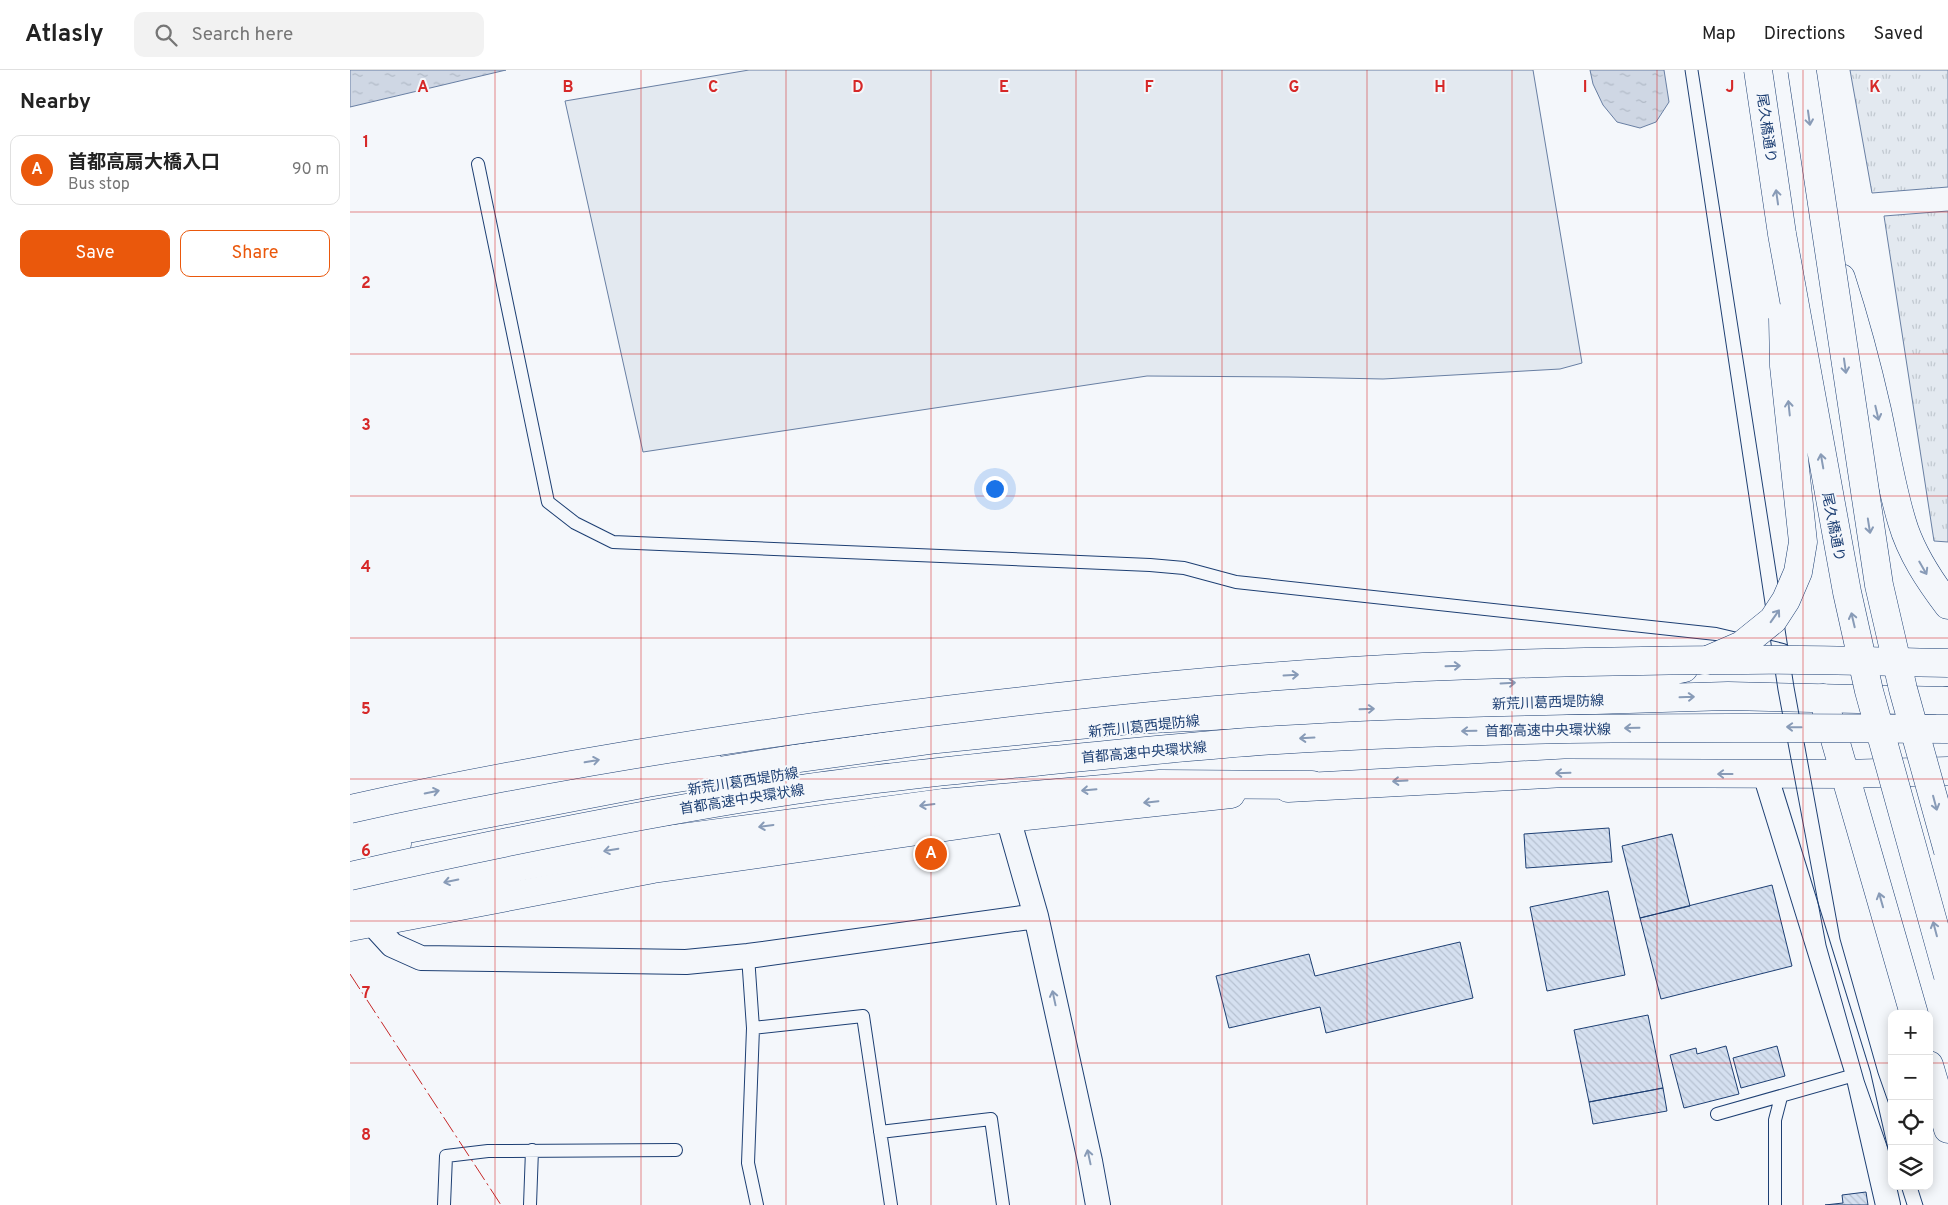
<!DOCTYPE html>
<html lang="en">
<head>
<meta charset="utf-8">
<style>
  body { margin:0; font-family:Overpass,"Noto Sans JP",sans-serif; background:#f2f2f2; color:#222 }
  .controls { position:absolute; right:15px; bottom:15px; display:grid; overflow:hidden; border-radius:10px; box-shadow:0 2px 12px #0003 }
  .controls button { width:45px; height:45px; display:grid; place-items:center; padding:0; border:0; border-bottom:1px solid #e0e0e0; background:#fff; color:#222; font:25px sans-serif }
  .you { position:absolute; left:644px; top:418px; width:18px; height:18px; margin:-12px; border:4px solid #fff; border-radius:50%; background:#1a73e8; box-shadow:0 0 0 8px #1a73e833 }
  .badge { display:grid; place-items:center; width:32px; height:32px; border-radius:50%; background:#ea580c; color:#fff; font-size:16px; font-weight:700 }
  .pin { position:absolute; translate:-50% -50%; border:2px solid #fff; box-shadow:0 1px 5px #0006 }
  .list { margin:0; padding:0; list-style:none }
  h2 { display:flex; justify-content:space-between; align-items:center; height:65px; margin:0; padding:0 20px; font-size:21px }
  h2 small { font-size:16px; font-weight:400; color:#767676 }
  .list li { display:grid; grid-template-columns:32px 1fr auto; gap:15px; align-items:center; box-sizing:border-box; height:70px; margin:0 10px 10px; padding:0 10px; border:1px solid #e0e0e0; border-radius:10px }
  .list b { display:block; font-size:19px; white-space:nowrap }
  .list p { margin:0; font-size:16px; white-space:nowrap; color:#767676 }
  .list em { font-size:16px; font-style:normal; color:#767676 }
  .actions { display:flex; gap:10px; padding:15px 20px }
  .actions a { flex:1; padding:11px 0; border:1px solid #ea580c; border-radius:10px; text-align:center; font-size:18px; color:#ea580c }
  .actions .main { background:#ea580c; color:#fff }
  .icon { flex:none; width:28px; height:28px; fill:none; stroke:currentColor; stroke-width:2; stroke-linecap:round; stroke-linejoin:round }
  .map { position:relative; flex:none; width:1598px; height:1135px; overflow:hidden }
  header { display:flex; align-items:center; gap:30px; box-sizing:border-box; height:70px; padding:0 25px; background:#fff; border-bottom:1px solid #e0e0e0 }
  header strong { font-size:24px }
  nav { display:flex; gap:28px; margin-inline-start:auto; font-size:18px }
  .search { width:350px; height:45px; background:#f2f2f2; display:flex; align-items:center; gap:12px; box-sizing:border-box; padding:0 18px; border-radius:10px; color:#767676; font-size:19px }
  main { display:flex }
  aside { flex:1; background:#fff }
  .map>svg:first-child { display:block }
  .grass { fill:url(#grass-tufts); stroke:#687fa3 }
  .pitch { fill:#e3e9f0; stroke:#687fa3 }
  .water { fill:url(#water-ripples); stroke:#687fa3 }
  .building { fill:url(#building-back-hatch); stroke:#1d3f73 }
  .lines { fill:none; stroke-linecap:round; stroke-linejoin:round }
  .service-casing { stroke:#1d3f73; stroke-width:14 }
  .minor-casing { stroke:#1d3f73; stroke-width:26 }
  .secondary-casing { stroke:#1d3f73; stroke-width:29 }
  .primary-casing { stroke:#1d3f73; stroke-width:29 }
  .motorway-casing { stroke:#1d3f73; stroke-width:29 }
  .service { stroke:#f4f7fb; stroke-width:12 }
  .minor { stroke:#f4f7fb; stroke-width:24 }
  .secondary { stroke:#f4f7fb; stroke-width:28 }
  .primary { stroke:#f4f7fb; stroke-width:28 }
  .motorway { stroke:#f4f7fb; stroke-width:28 }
  .tram { stroke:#1d3f73; stroke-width:1 }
  .primary-bridge-casing { stroke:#1d3f73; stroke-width:29; stroke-linecap:butt }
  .motorway-bridge-casing { stroke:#1d3f73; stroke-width:29; stroke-linecap:butt }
  .primary-bridge { stroke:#f4f7fb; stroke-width:28 }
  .motorway-bridge { stroke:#f4f7fb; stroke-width:28 }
  .power { stroke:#c62828; stroke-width:1; stroke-dasharray:18 4 2.5 4; stroke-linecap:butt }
  .oneway { stroke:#889bb7 }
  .grid { fill:none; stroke:#d62828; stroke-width:1; stroke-opacity:0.55 }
  .labels { text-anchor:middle; stroke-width:4; stroke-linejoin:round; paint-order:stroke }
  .street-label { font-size:14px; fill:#1d3f73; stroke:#f4f7fb }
  .grid-label { font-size:16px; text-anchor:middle; font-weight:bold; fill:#d62828; stroke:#f4f7fb; stroke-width:4; stroke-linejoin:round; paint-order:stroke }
</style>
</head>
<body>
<header>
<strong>Atlasly</strong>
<div class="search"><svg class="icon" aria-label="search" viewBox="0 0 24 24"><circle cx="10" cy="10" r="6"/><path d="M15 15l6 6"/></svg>Search here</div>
<nav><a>Map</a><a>Directions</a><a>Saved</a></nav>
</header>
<main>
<aside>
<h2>Nearby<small></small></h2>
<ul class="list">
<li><span class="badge">A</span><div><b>首都高扇大橋入口</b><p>Bus stop</p></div><em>90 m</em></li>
</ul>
<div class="actions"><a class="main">Save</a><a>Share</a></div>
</aside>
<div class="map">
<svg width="1598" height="1135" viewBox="0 0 1598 1135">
  <defs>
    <pattern id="grass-tufts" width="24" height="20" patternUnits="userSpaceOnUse" patternTransform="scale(1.25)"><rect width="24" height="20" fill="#e3e9f0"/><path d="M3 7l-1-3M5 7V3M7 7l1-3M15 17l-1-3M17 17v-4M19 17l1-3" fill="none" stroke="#c2c9d1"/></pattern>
    <pattern id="water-ripples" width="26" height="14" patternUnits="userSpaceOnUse" patternTransform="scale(1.25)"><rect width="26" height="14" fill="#cfd7e4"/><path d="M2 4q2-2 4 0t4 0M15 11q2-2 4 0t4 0" fill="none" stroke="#b1bac7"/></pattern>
    <pattern id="building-back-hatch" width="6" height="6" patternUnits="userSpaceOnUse" patternTransform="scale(1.25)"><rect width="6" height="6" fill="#d5e0f0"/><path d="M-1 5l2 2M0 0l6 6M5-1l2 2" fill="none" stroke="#b6c1d1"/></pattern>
  </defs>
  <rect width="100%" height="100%" fill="#f4f7fb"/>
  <!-- grass -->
  <path class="grass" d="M1500 0H1598V117L1522 123Z
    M1598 141V472L1584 471 1534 146Z"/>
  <!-- pitch -->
  <path class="pitch" d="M399 0H1183L1232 293 1210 299 1033 309 939 307 797 306 293 382 215 31Z"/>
  <!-- water -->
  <path class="water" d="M0 0H156L0 37Z
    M1240 0H1314L1319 32 1306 52 1290 58 1267 52 1253 35 1243 14Z"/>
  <!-- building -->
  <path class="building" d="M1259 758 1262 792 1176 798 1174 764Z
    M1322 764 1340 836 1290 848 1272 776Z
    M1422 815 1442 896 1311 929 1290 848Z
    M1258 821 1275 905 1197 921 1180 837Z
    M1110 872 1123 928 976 963 970 937 879 958 866 906 959 884 965 906Z
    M1298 945 1313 1018 1239 1032 1224 960Z
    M1376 976 1389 1024 1334 1038 1320 985 1346 978 1347 984Z
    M1427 976 1435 1006 1391 1018 1383 988Z
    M1313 1018 1317 1041 1243 1054 1239 1032Z
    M1516 1122 1518 1135H1475L1493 1133 1492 1125Z"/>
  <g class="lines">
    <defs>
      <path id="service" d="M128 94 198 432 225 453 263 472 800 495 834 498 886 512 1366 564 1433 580
        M398 886 403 958
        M1367 1044 1508 1004
        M530 1062 641 1049 653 1135
        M94 1135 96 1086 138 1081 326 1080
        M180 1135 182 1080
        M407 1135 398 1093 403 958 513 946 541 1135
        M1425 1135V1050L1431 1027"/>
      <path id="minor" d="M1415 704 1508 1004 1538 1135
        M658 748 686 846 740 1091 748 1135
        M21 852 42 875 71 888 336 892 398 886 686 846"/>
      <path id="secondary" d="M900 645 1212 631 1378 626 1598 631
        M623 652 780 634 929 624 1264 608 1310 603 1334 598
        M938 718 1215 703 1494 704 1598 701
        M0 757 156 725 357 690
        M0 784 47 774
        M0 857 303 799 658 748 881 724"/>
      <path id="primary" d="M1491 208C1505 251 1517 296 1527 340 1535 377 1541 416 1552 452 1561 483 1579 510 1598 535
        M1473 628 1564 944
        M1596 631 1598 637
        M1579 995 1598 1059"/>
      <path id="motorway" d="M0 770 297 713 443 689 587 669 780 650 923 643
        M0 833 168 797 309 771 593 733 810 714 962 715"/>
    </defs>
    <!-- service casing -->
    <use href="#service" class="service-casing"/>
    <!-- minor casing -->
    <use href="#minor" class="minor-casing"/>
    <!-- secondary casing -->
    <use href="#secondary" class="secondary-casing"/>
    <!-- primary casing -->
    <use href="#primary" class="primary-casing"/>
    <!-- motorway casing -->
    <use href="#motorway" class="motorway-casing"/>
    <!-- service -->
    <use href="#service" class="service"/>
    <!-- minor -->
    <use href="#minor" class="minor"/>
    <!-- secondary -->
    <use href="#secondary" class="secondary"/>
    <!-- primary -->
    <use href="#primary" class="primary"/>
    <!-- motorway -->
    <use href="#motorway" class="motorway"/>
    <!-- tram -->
    <path class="tram" d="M1335 0 1428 620 1476 875 1514 1010 1542 1090
      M1348 0 1444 617 1490 869 1528 1003 1542 1043
      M1551 1116 1557 1135
      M1567 1116 1573 1135"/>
    <defs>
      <path id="primary-bridge" d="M1408 0 1432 164 1497 522 1519 621 1598 906
        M1452 0 1529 515 1553 619 1598 781
        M1355 591 1392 575 1423 550 1436 530 1448 502 1453 472 1434 296 1433 248"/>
      <path id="motorway-bridge" d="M0 739C211 692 424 660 638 635 782 618 927 604 1073 597 1180 593 1288 590 1396 590 1463 589 1531 592 1598 593
        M0 806C147 773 295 743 445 720 530 707 616 699 702 690 777 683 852 675 927 670 1150 656 1374 657 1598 659"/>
    </defs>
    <!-- primary-bridge casing -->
    <use href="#primary-bridge" class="primary-bridge-casing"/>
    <!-- motorway-bridge casing -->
    <use href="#motorway-bridge" class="motorway-bridge-casing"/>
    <!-- primary-bridge -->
    <use href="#primary-bridge" class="primary-bridge"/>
    <!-- motorway-bridge -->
    <use href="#motorway-bridge" class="motorway-bridge"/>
    <!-- power -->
    <path class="power" d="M0 904 151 1135"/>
  </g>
  <!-- one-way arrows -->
  <defs><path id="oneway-shaft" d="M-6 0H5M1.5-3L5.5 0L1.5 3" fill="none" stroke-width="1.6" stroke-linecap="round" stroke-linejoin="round" transform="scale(1.25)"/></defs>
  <g class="oneway">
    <use href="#oneway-shaft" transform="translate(1459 48) rotate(82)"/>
    <use href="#oneway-shaft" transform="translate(1427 127) rotate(-98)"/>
    <use href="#oneway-shaft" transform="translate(1495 296) rotate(82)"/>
    <use href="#oneway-shaft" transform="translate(1439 338) rotate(-96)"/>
    <use href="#oneway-shaft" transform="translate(1527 343) rotate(77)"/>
    <use href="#oneway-shaft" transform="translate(1472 391) rotate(-100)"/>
    <use href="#oneway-shaft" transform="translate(1519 456) rotate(81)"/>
    <use href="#oneway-shaft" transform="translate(1573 498) rotate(60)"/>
    <use href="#oneway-shaft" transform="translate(1425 546) rotate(-55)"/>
    <use href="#oneway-shaft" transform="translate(1503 550) rotate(-103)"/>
    <use href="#oneway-shaft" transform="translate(1103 596) rotate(-2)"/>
    <use href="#oneway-shaft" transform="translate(941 605) rotate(-3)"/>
    <use href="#oneway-shaft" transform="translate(1158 613) rotate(-3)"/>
    <use href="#oneway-shaft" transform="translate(1337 627) rotate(-2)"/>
    <use href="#oneway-shaft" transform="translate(1017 639) rotate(-2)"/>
    <use href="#oneway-shaft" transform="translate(1444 657) rotate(-179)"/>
    <use href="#oneway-shaft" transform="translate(1282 658) rotate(179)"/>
    <use href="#oneway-shaft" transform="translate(1119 661) rotate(179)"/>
    <use href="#oneway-shaft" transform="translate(957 668) rotate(177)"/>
    <use href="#oneway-shaft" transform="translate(242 691) rotate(-10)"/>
    <use href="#oneway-shaft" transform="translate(1213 703) rotate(178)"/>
    <use href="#oneway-shaft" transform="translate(1375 704) rotate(-180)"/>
    <use href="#oneway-shaft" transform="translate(1050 711) rotate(177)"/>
    <use href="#oneway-shaft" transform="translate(739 720) rotate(175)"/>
    <use href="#oneway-shaft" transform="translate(82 722) rotate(-12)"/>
    <use href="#oneway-shaft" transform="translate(801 732) rotate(174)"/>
    <use href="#oneway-shaft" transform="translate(1585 733) rotate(75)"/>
    <use href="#oneway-shaft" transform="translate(577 735) rotate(173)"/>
    <use href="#oneway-shaft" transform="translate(416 756) rotate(172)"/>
    <use href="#oneway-shaft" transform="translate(261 780) rotate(170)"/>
    <use href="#oneway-shaft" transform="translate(101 811) rotate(168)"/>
    <use href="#oneway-shaft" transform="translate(1531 830) rotate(-106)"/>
    <use href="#oneway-shaft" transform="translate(1585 859) rotate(-105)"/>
    <use href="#oneway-shaft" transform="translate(704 928) rotate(-102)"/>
    <use href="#oneway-shaft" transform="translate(739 1087) rotate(-102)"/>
  </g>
  <!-- grid -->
  <path class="grid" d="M145 0V1135M291 0V1135M436 0V1135M581 0V1135M726 0V1135M872 0V1135M1017 0V1135M1162 0V1135M1307 0V1135M1453 0V1135M0 142H1598M0 284H1598M0 426H1598M0 568H1598M0 709H1598M0 851H1598M0 993H1542M1579 993H1598"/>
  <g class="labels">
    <!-- street labels -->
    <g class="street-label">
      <text transform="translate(1417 58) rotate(82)" y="5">尾久橋通り</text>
      <text transform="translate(1484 457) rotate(79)" y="5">尾久橋通り</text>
      <text transform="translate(1198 632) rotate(-2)" y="5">新荒川葛西堤防線</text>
      <text transform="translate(794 656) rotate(-6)" y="5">新荒川葛西堤防線</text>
      <text transform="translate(1198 660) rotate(-1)" y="5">首都高速中央環状線</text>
      <text transform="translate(794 682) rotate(-5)" y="5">首都高速中央環状線</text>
      <text transform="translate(393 711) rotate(-9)" y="5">新荒川葛西堤防線</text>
      <text transform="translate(392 729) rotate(-9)" y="5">首都高速中央環状線</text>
    </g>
  </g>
  <g class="grid-label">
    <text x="73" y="22">A</text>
    <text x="218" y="22">B</text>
    <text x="363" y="22">C</text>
    <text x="508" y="22">D</text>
    <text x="654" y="22">E</text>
    <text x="799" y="22">F</text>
    <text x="944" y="22">G</text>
    <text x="1090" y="22">H</text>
    <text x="1235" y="22">I</text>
    <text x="1380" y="22">J</text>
    <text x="1525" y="22">K</text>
    <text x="16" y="77">1</text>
    <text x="16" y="218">2</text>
    <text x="16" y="360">3</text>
    <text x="16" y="502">4</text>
    <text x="16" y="644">5</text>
    <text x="16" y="786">6</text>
    <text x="16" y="928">7</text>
    <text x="16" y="1070">8</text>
  </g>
</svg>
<div class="controls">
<button>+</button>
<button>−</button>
<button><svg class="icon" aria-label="locate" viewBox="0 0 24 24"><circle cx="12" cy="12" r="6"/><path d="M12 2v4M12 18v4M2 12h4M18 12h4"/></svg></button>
<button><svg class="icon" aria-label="layers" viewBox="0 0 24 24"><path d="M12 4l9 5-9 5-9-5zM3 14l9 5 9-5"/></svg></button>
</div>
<div class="you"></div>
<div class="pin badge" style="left:581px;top:784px">A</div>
</div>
</main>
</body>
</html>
